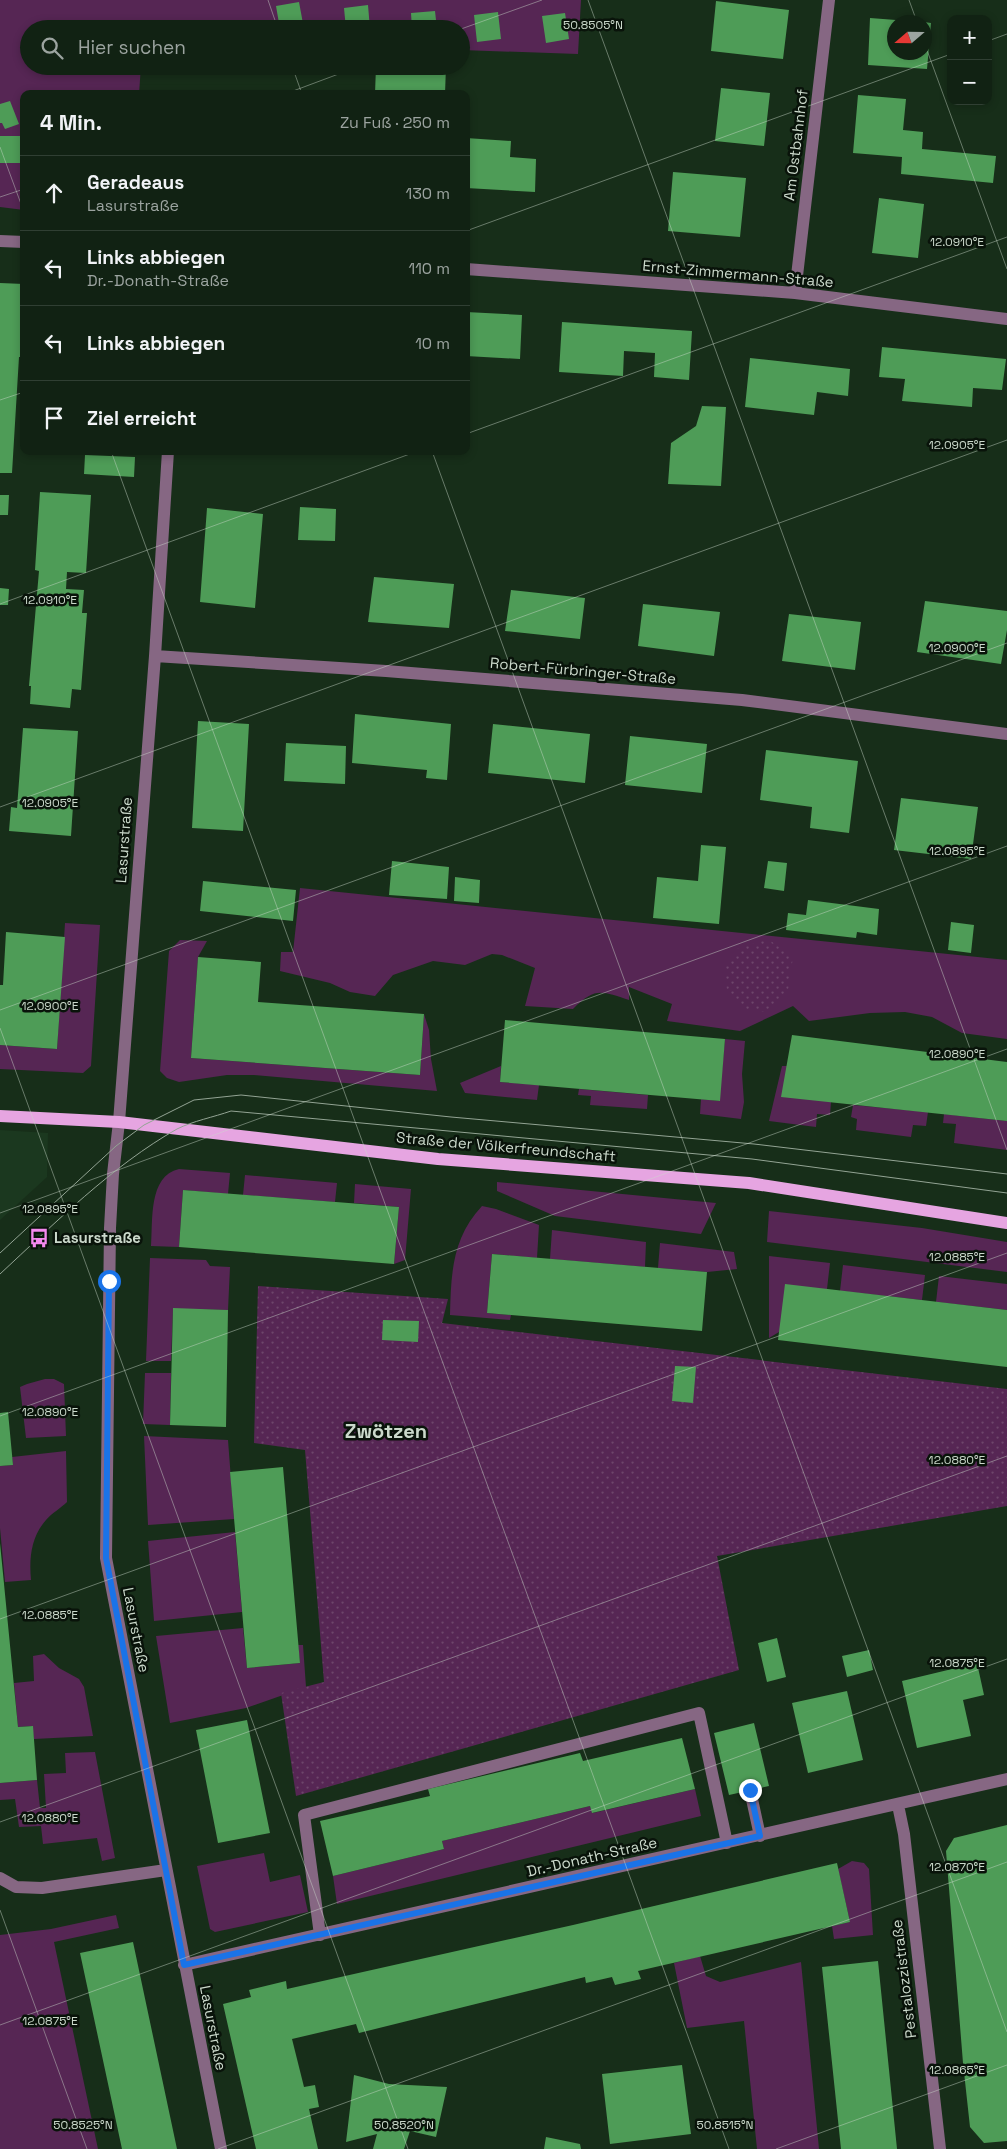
<!DOCTYPE html>
<html lang="de">
<head>
<meta charset="utf-8">
<style>
  body { margin:0; font-family:"Space Grotesk",sans-serif; background:#1a2a1c; color:#f1f3f6 }
  .controls { position:absolute; right:15px; top:15px; display:grid; overflow:hidden; border-radius:10px; box-shadow:0 2px 8px #0003 }
  .controls button { width:45px; height:45px; display:grid; place-items:center; padding:0; border:0; border-bottom:1px solid #303f33; background:#112213; color:#f1f3f6; font:25px sans-serif }
  .compass { position:absolute; left:887px; top:15px; width:45px; height:45px; border-radius:50%; background:#112213; box-shadow:0 2px 8px #0003; rotate:250deg }
  .stop { position:absolute; width:15px; height:15px; margin:-11px; border:4px solid #1a73e8; border-radius:50%; background:#fff }
  .stop.end { background:#1a73e8; border-color:#fff; box-shadow:0 1px 5px #0008 }
  .list { margin:0; padding:0; list-style:none }
  h2 { display:flex; justify-content:space-between; align-items:center; height:65px; margin:0; padding:0 20px; font-size:21px }
  h2 small { font-size:16px; font-weight:400; color:#9ca4a0 }
  .list li { display:grid; grid-template-columns:32px 1fr auto; gap:15px; align-items:center; box-sizing:border-box; height:75px; padding:0 20px; border-top:1px solid #303f33 }
  .list b { display:block; font-size:19px; white-space:nowrap }
  .list p { margin:0; font-size:16px; white-space:nowrap; color:#9ca4a0 }
  .list em { font-size:16px; font-style:normal; color:#9ca4a0 }
  .icon { flex:none; width:28px; height:28px; fill:none; stroke:currentColor; stroke-width:2; stroke-linecap:round; stroke-linejoin:round }
  .map { position:relative; flex:none; width:1007px; height:2149px; overflow:hidden }
  .search { position:absolute; background:#112213; box-shadow:0 2px 8px #0003; left:20px; top:20px; width:450px; height:55px; display:flex; align-items:center; gap:12px; box-sizing:border-box; padding:0 18px; border-radius:28px; color:#9ca4a0; font-size:19px }
  .panel { position:absolute; background:#112213; box-shadow:0 2px 8px #0003; left:20px; top:90px; width:450px; height:365px; border-radius:10px }
  .map>svg:first-child { display:block }
  .built { fill:#1b381f }
  .green { fill:#562654 }
  .park { fill:url(#park-dots) }
  .building { fill:#4e9c57 }
  .lines { fill:none; stroke-linecap:round; stroke-linejoin:round }
  .minor { stroke:#866783; stroke-width:12 }
  .major { stroke:#e6a5e1; stroke-width:12 }
  .tram { stroke:#93a494; stroke-width:1 }
  .route { stroke:#1a73e8; stroke-width:6 }
  .ticks { fill:none; stroke:#cbd9cb; stroke-width:1; stroke-opacity:0.45 }
  .labels { text-anchor:middle; stroke-width:5; stroke-linejoin:round; paint-order:stroke }
  .street-label { font-size:15px; fill:#cbd9cb; stroke:#09130a }
  .poi-label { font-size:15px; font-weight:bold; fill:#cbd9cb; stroke:#09130a; text-anchor:start }
  .district-label { font-size:20px; font-weight:bold; fill:#cbd9cb; stroke:#09130a }
  .ticks-label { font-size:12px; text-anchor:middle; fill:#cbd9cb; stroke:#09130a; stroke-width:5; stroke-linejoin:round; paint-order:stroke }
</style>
</head>
<body>
<div class="map">
<svg width="1007" height="2149" viewBox="0 0 1007 2149">
  <defs>
    <pattern id="park-dots" width="8" height="8" patternUnits="userSpaceOnUse" patternTransform="scale(1.25)"><rect width="8" height="8" fill="#562654"/><path d="M2 2h.1M6 6h.1" fill="none" stroke="#6d456b" stroke-width="1.8" stroke-linecap="round"/></pattern>
  </defs>
  <rect width="100%" height="100%" fill="#172e19"/>
  <!-- built -->
  <path class="built" d="M0 1130 48 1133 47 1177 0 1220Z"/>
  <!-- green -->
  <path class="green" d="M0 0H581L578 54 461 50V29H29V66H141L139 94H24V210L0 207Z
    M300 888 1007 960V1039L962 1033 932 1017 905 1012 870 1013 809 1021 793 1006 740 1031 667 1021 672 1004 629 987V1000C601 991 595 987 573 1009L525 1006 535 968 502 955 492 954 465 965 433 961 393 975 375 996 350 992 330 983 280 971 281 952H293Z
    M65 923 100 925 91 1066 83 1073 0 1069V1045L57 1049Z
    M180 940 207 941 198 957 191 1058 420 1075 424 1014 429 1030 431 1059 437 1091 254 1075H227L179 1082 167 1078 160 1071 169 951Z
    M725 1039 745 1041 742 1074 744 1102 741 1119 700 1114 701 1099 719 1101Z
    M501 1066 500 1082 539 1085 537 1100 465 1093 460 1083Z
    M782 1066H787L831 1102 830 1115 817 1114 816 1127 769 1121Z
    M579 1089 648 1095 647 1109 590 1105 591 1096 578 1095Z
    M853 1105 928 1112 926 1126 913 1125 911 1137 856 1130 857 1119 851 1117Z
    M944 1114 1007 1121V1150L954 1143 956 1124 943 1123Z
    M179 1169 230 1173 228 1194 183 1190 179 1247 151 1246C153 1221 148 1176 179 1169Z
    M245 1175 337 1183 335 1202 243 1195Z
    M497 1182 716 1203 701 1234 555 1216 497 1191Z
    M355 1184 411 1189 405 1260 394 1264 399 1207 354 1203Z
    M482 1206 496 1209 539 1225 537 1258 492 1254 487 1313 511 1315 510 1320 450 1315C451 1274 452 1238 482 1206Z
    M769 1211 922 1228 1007 1242V1272L767 1242Z
    M552 1230 646 1242 645 1267 550 1259Z
    M660 1243 734 1252 737 1269 707 1272 658 1268Z
    M769 1256 830 1263 827 1289 779 1332 769 1338Z
    M150 1258 206 1260 210 1266 230 1267 228 1310 173 1309 171 1361H146Z
    M843 1265 925 1275 922 1300 840 1291Z
    M939 1276 1007 1284V1310L936 1302Z
    M145 1373H171L170 1425 143 1424Z
    M45 1379H54L64 1384 66 1436 26 1438 20 1387 27 1384Z
    M144 1436 228 1440 234 1519 148 1525Z
    M66 1451 67 1502C61 1508 52 1513 46 1520 31 1537 29 1558 31 1580L5 1582 0 1528V1466L13 1465 12 1457Z
    M235 1532 242 1612 154 1621 148 1541Z
    M243 1628 247 1668 300 1663 298 1645H303L306 1687 246 1708 170 1723 156 1636Z
    M44 1654 59 1668 79 1679 84 1687 93 1736 34 1739 32 1726 18 1727 14 1683 34 1681 33 1656Z
    M95 1752 115 1858 102 1861 97 1838 43 1844 41 1826 19 1827 15 1799 0 1800V1783L37 1780 40 1808H46L44 1774 66 1773 65 1753Z
    M695 1789 701 1816 337 1904 333 1876 444 1849 442 1841 590 1806 593 1813Z
    M264 1853 270 1882 300 1875 308 1912 215 1932 210 1929 197 1866Z
    M852 1861 864 1863 869 1869 873 1935 834 1939 832 1926 850 1922 838 1869Z
    M116 1915 119 1928 54 1942 98 2149H0V1935L51 1929Z
    M700 1956 706 1976 720 1982 801 1962 819 2149H757L744 2021 687 2028 674 1963Z"/>
  <!-- park -->
  <path class="park" d="M768 939 793 957 788 991 765 1012 743 1009 727 993 725 968 737 949Z
    M258 1286 448 1299 442 1323 1007 1389V1506L717 1556 739 1670 296 1796 281 1693 324 1682 305 1450 254 1443Z"/>
  <!-- building -->
  <path class="building" d="M716 1 789 10 783 59 711 51Z
    M299 2 304 29H280L276 6Z
    M368 5 370 29H346L344 8Z
    M435 11 437 29H412L411 13Z
    M498 12 501 39 477 42 474 15Z
    M565 13 569 39 546 43 542 16Z
    M870 18 909 21 894 22V52H924V22L931 23 927 69 868 65Z
    M376 66H446L445 94H375Z
    M721 88 770 93 764 146 715 141Z
    M858 95 906 99 903 130 923 132 922 149 996 156 993 183 901 174 902 157 853 153Z
    M10 101 19 124 5 129 2 123H0V104Z
    M0 136H22L21 163H0Z
    M466 138 511 141 510 157 536 159 535 192 466 188Z
    M673 172 746 178 740 237 668 231Z
    M879 198 924 204 918 258 872 253Z
    M0 283 24 284 21 334H24V357H19L12 473H0Z
    M466 312 522 315 520 359 466 356Z
    M562 322 692 331 689 380 654 377 655 353 624 351 623 376 559 372Z
    M882 347 1006 359 1002 390 973 388 972 407 902 401 905 379 879 377Z
    M750 358 850 369 848 396 817 392 814 415 745 407Z
    M702 406 726 407 721 486 668 484 671 443 696 426Z
    M85 455 135 457 134 477 84 474Z
    M40 492 91 495 86 573 67 572 66 589 84 590 82 613H87L81 690 72 689 70 708 30 704 31 686H29L39 571 35 570Z
    M0 495H9L8 515H0Z
    M300 507 336 509 335 541 298 540Z
    M207 508 263 514 255 608 200 602Z
    M374 577 454 584 449 628 368 622Z
    M0 588 9 589 8 605H0Z
    M511 590 585 598 580 639 505 631Z
    M925 601 1007 611V630L1001 664 917 652Z
    M643 604 720 612 714 656 638 646Z
    M789 614 861 622 855 670 782 661Z
    M355 714 451 724 447 780 426 778 427 770 352 763Z
    M198 721 249 724 243 831 192 828Z
    M493 724 590 734 585 783 488 773Z
    M23 728 78 731 71 836 9 831 11 807 17 808Z
    M630 736 707 744 702 793 625 785Z
    M286 743 346 746 345 784 284 781Z
    M766 750 858 761 849 833 810 828 812 807 760 800Z
    M901 798 978 807 971 859 894 850Z
    M701 845 726 847 719 924 653 918 657 877 698 881Z
    M392 861 449 867 447 899 389 895Z
    M768 861 787 863 784 891 764 888Z
    M455 877 480 880 479 903 454 901Z
    M203 881 296 890 293 921 200 911Z
    M808 900 879 909 877 935 857 932 856 938 786 930 788 913 806 915Z
    M951 922 974 925 971 953 948 950Z
    M6 932 65 937 57 1049 0 1045V985H3Z
    M198 957 261 962 258 1002 424 1014 420 1075 191 1058Z
    M505 1020 725 1039 720 1101 500 1082Z
    M792 1035 1007 1062V1121L781 1097Z
    M183 1190 399 1207 394 1264 179 1247Z
    M492 1254 707 1272 702 1331 487 1313Z
    M785 1284 1007 1310V1367L778 1340Z
    M173 1308 228 1310 226 1427 170 1425Z
    M383 1320 419 1321 418 1342 382 1340Z
    M675 1366 696 1367 693 1403 672 1401Z
    M8 1412 13 1465 0 1466V1413Z
    M283 1467 300 1663 247 1668 230 1472Z
    M0 1543 18 1727 33 1726 37 1780 0 1783Z
    M777 1638 786 1677 767 1682 758 1643Z
    M869 1650 873 1670 847 1677 842 1656Z
    M977 1663 984 1695 963 1700 971 1736 917 1748 902 1681Z
    M847 1691 863 1760 808 1773 792 1703Z
    M247 1720 270 1833 218 1843 196 1730Z
    M754 1723 769 1786 729 1795 714 1733Z
    M682 1738 695 1789 592 1813 590 1806 442 1841 444 1849 333 1876 320 1821 430 1796 428 1789 580 1753 583 1761Z
    M1007 1825V2141L984 2143 970 2127 963 2063 946 1851 954 1838Z
    M837 1863 850 1922 638 1971 641 1979 615 1985 612 1977 586 1983 585 1977 359 2033 356 2024 292 2039 304 2087 315 2085 319 2107 309 2109 318 2149H256L223 2004 251 1997 249 1990 286 1981 287 1989 573 1925Z
    M133 1942 177 2149H122L80 1953Z
    M878 1961 897 2149H841L822 1967Z
    M682 2065 691 2134 610 2144 602 2074Z
    M354 2075 389 2084 447 2087 436 2137 410 2131 404 2149H373L377 2134 346 2142Z
    M546 2137 580 2144 581 2149H544Z"/>
  <g class="lines">
    <!-- minor -->
    <path class="minor" d="M0 241 24 242
      M466 269 795 293 1007 319
      M795 293 829 0
      M168 451 155 656 119 1122 113 1174 110 1228 106 1558 221 2149
      M155 656 386 671 742 700 1007 734
      M750 1790 760 1836
      M898 1805 904 1834 940 2149
      M0 1878 16 1887 42 1888 166 1870
      M320 1935 304 1815 699 1713 727 1843
      M184 1965 1007 1779"/>
    <!-- major -->
    <path class="major" d="M0 1116 119 1122 438 1159 749 1183 1007 1223"/>
    <!-- tram -->
    <path class="tram" d="M0 1253 116 1146 144 1125 194 1100 241 1095 451 1117 754 1144 1007 1174
      M0 1274C54 1224 113 1165 177 1129 193 1121 214 1117 231 1111L752 1159 1007 1193"/>
  </g>
  <g class="lines">
    <!-- route -->
    <path class="route" d="M109 1281 106 1558 184 1965 760 1836 750 1790"/>
  </g>
  <!-- ticks -->
  <path class="ticks" d="M268 0 278 29M588 0 1007 1150M909 0 917 22M461 29 542 0M988 41 1007 34M924 42 1007 269M292 66 302 94M285 94 360 66M0 147 24 212M0 197 24 189M466 231 951 54M0 400 24 392M466 434 1007 237M111 451 729 2149M432 451 1007 2032M0 604 418 451M0 807 1007 440M0 1010 1007 643M0 1028 408 2149M0 1213 1007 846M0 1416 1007 1049M0 1619 1007 1253M0 1822 1007 1456M0 1910 87 2149M0 2025 1007 1659M218 2149 1007 1862M776 2149 1007 2065"/>
  <!-- icons -->
  <defs>
    <symbol id="bus-bare" viewBox="-9 -9 18 18"><path d="M-5-6H5V4H4V6H2V4H-2V6H-4V4H-5ZM-3.5-4V0h7V-4ZM-3.5 1.2v1.5H-2V1.2ZM2 1.2v1.5H3.5V1.2Z" fill="#f589ef" stroke="#09130a" stroke-width="2.5" paint-order="stroke"/></symbol>
  </defs>
  <g fill-rule="evenodd">
    <use href="#bus-bare" x="25" y="1224" width="28" height="28"/>
  </g>
  <g class="labels">
    <!-- street labels -->
    <g class="street-label">
      <text transform="translate(796 145) rotate(-83)" y="5">Am Ostbahnhof</text>
      <text transform="translate(738 274) rotate(5)" y="5">Ernst-Zimmermann-Straße</text>
      <text transform="translate(583 671) rotate(5)" y="5">Robert-Fürbringer-Straße</text>
      <text transform="translate(124 840) rotate(-86)" y="5">Lasurstraße</text>
      <text transform="translate(506 1147) rotate(5)" y="5">Straße der Völkerfreundschaft</text>
      <text transform="translate(136 1630) rotate(79)" y="5">Lasurstraße</text>
      <text transform="translate(592 1857) rotate(-13)" y="5">Dr.-Donath-Straße</text>
      <text transform="translate(904 1979) rotate(-97)" y="5">Pestalozzistraße</text>
      <text transform="translate(213 2028) rotate(79)" y="5">Lasurstraße</text>
    </g>
    <!-- poi labels -->
    <g class="poi-label">
      <text x="54" y="1243">Lasurstraße</text>
    </g>
    <!-- district labels -->
    <g class="district-label">
      <text x="386" y="1438">Zwötzen</text>
    </g>
  </g>
  <g class="ticks-label">
    <text x="593" y="29">50.8505°N</text>
    <text x="957" y="246">12.0910°E</text>
    <text x="957" y="449">12.0905°E</text>
    <text x="50" y="604">12.0910°E</text>
    <text x="957" y="652">12.0900°E</text>
    <text x="50" y="807">12.0905°E</text>
    <text x="957" y="855">12.0895°E</text>
    <text x="50" y="1010">12.0900°E</text>
    <text x="957" y="1058">12.0890°E</text>
    <text x="50" y="1213">12.0895°E</text>
    <text x="957" y="1261">12.0885°E</text>
    <text x="50" y="1416">12.0890°E</text>
    <text x="957" y="1464">12.0880°E</text>
    <text x="50" y="1619">12.0885°E</text>
    <text x="957" y="1667">12.0875°E</text>
    <text x="50" y="1822">12.0880°E</text>
    <text x="957" y="1871">12.0870°E</text>
    <text x="50" y="2025">12.0875°E</text>
    <text x="957" y="2074">12.0865°E</text>
    <text x="83" y="2129">50.8525°N</text>
    <text x="404" y="2129">50.8520°N</text>
    <text x="725" y="2129">50.8515°N</text>
  </g>
</svg>
<div class="controls">
<button>+</button>
<button>−</button>
</div>
<svg class="compass" viewBox="-18 -18 36 36"><path d="M0-13l5 13h-10z" fill="#e53935"/><path d="M0 13l5-13h-10z" fill="#9ca4a0"/></svg>
<div class="stop" style="left:109px;top:1281px"></div>
<div class="stop end" style="left:750px;top:1790px"></div>
<div class="search"><svg class="icon" aria-label="search" viewBox="0 0 24 24"><circle cx="10" cy="10" r="6"/><path d="M15 15l6 6"/></svg>Hier suchen</div>
<section class="panel">
<h2>4 Min.<small>Zu Fuß · 250 m</small></h2>
<ul class="list">
<li><svg class="icon" aria-label="ahead" viewBox="0 0 24 24"><path d="M12 20V5M6 11l6-6 6 6"/></svg><div><b>Geradeaus</b><p>Lasurstraße</p></div><em>130 m</em></li>
<li><svg class="icon" aria-label="left" viewBox="0 0 24 24"><path d="M17 20v-9H6M10 6l-5 5 5 5"/></svg><div><b>Links abbiegen</b><p>Dr.-Donath-Straße</p></div><em>110 m</em></li>
<li><svg class="icon" aria-label="left" viewBox="0 0 24 24"><path d="M17 20v-9H6M10 6l-5 5 5 5"/></svg><div><b>Links abbiegen</b></div><em>10 m</em></li>
<li><svg class="icon" aria-label="arrive" viewBox="0 0 24 24"><path d="M6 21V4h12l-3 4 3 4H6"/></svg><div><b>Ziel erreicht</b></div></li>
</ul>
</section>
</div>
</body>
</html>
